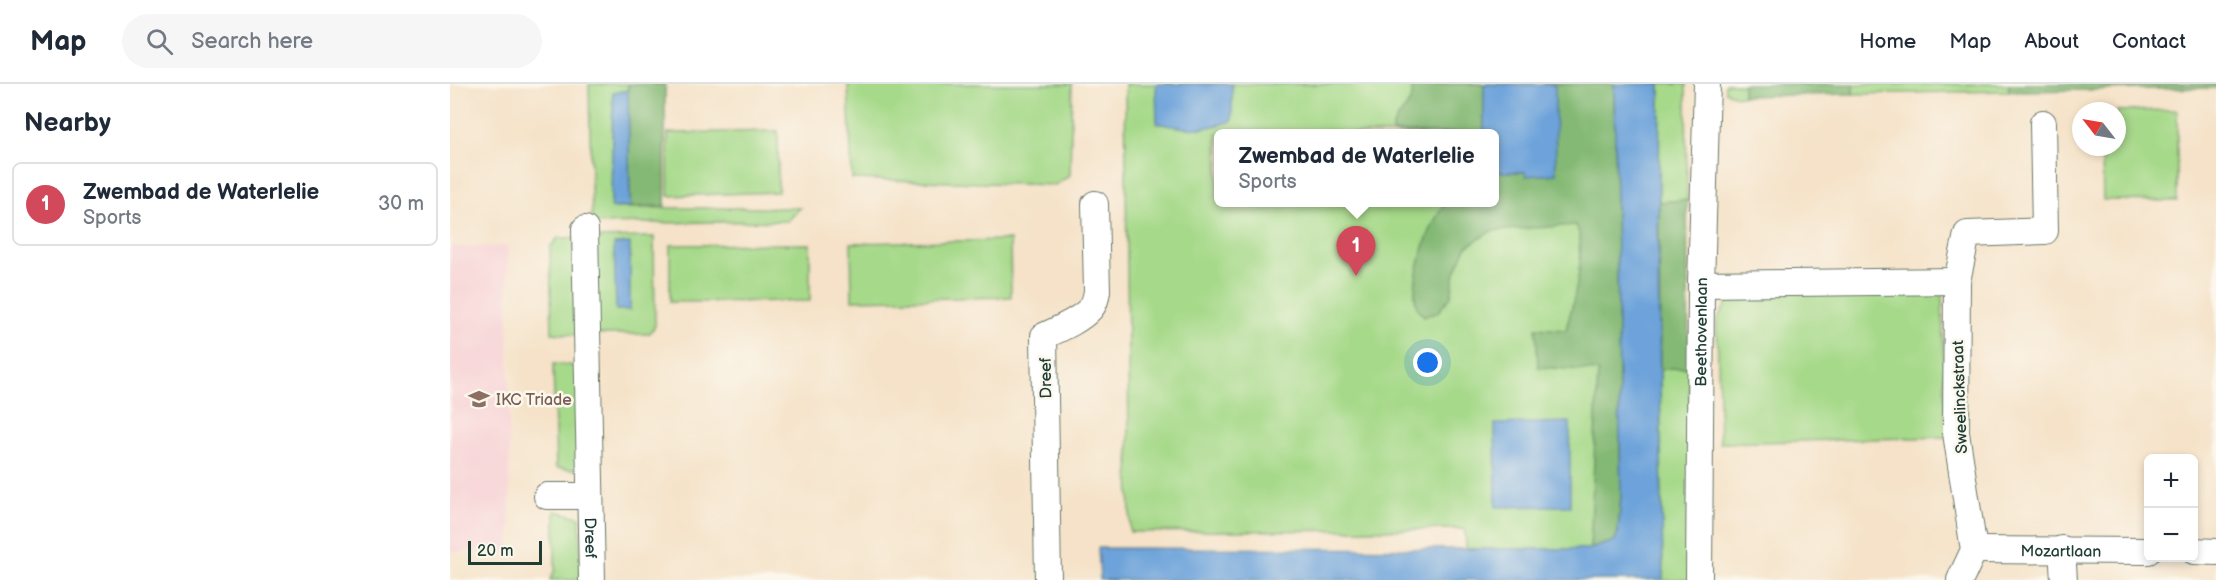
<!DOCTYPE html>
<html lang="en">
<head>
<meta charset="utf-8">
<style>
  body { margin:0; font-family:"Balsamiq Sans",sans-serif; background:#f6f6f7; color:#1f2937 }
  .controls { position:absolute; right:18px; bottom:18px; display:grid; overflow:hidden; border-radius:9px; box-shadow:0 3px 9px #0003 }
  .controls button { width:54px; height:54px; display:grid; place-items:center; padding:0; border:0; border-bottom:2px solid #e0e1e3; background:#fff; color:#1f2937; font:30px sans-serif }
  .compass { position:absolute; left:1622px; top:18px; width:54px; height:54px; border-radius:50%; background:#fff; box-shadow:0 3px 9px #0003; rotate:301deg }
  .scale { position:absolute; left:18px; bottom:15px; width:74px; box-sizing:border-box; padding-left:6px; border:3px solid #1f3d34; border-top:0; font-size:16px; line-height:21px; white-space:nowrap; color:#1f3d34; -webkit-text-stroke:4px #fbf7ec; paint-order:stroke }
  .you { position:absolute; left:978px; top:279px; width:21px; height:21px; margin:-15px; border:4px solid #fff; border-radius:50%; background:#1a73e8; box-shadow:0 0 0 9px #1a73e833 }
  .badge { display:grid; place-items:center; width:39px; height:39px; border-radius:50%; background:#d1495b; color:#fff; font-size:20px; font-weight:700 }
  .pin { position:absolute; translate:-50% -50px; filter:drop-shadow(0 2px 3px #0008) }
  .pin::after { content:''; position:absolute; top:32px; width:21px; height:18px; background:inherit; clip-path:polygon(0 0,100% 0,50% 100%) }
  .popup { position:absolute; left:764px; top:45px; width:285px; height:78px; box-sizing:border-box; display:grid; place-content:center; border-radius:9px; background:#fff; filter:drop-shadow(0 2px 4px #0005); font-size:20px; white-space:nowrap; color:#747a83 }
  .popup b { font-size:22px; color:#1f2937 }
  .popup::after { content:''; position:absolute; left:50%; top:100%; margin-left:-12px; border:12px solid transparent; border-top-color:#fff }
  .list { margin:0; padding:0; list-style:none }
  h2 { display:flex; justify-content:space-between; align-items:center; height:78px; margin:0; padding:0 24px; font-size:26px }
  h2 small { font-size:20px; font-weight:400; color:#747a83 }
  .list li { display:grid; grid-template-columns:39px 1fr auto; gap:18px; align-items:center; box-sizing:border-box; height:84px; margin:0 12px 12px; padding:0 12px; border:2px solid #e0e1e3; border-radius:9px }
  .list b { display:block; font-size:22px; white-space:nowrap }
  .list p { margin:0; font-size:20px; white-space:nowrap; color:#747a83 }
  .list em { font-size:20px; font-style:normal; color:#747a83 }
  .icon { flex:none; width:33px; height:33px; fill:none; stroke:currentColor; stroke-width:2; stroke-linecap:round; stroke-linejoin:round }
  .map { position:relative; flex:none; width:1766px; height:496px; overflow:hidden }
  header { display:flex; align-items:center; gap:36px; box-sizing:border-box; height:84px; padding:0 30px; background:#fff; border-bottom:2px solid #e0e1e3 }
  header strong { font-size:28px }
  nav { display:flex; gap:33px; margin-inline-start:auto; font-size:21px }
  .search { width:420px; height:54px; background:#f6f6f7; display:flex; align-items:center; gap:15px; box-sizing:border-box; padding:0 21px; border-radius:33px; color:#747a83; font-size:22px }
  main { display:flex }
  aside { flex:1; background:#fff }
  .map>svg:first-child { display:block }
  .built { fill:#f7cfd4 }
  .green { fill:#a6d989; stroke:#628b5e; stroke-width:1.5; fill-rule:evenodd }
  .forest { fill:#84b975; stroke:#527b54; stroke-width:1.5 }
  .water { fill:#6da3da; stroke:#467087; stroke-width:1.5 }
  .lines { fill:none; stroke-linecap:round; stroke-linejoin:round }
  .minor-casing { stroke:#6a7768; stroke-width:28 }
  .minor { stroke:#fff; stroke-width:26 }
  .labels { text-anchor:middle; stroke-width:5; stroke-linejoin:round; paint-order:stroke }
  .street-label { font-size:16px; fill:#1f3d34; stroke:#fbf7ec }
  .education-label { font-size:16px; fill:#785e54; stroke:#fbf7ec; text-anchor:start }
</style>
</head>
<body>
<header>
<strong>Map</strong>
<div class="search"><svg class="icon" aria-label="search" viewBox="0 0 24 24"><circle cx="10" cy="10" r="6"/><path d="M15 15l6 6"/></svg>Search here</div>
<nav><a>Home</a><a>Map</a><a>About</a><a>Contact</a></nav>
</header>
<main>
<aside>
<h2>Nearby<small></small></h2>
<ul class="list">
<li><span class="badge">1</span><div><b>Zwembad de Waterlelie</b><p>Sports</p></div><em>30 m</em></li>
</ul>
</aside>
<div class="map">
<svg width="1766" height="496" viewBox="0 0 1766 496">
  <rect width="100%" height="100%" fill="#fbf7ec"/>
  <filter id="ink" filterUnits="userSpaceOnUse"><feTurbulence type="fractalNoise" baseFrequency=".0167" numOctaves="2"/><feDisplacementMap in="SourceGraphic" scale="12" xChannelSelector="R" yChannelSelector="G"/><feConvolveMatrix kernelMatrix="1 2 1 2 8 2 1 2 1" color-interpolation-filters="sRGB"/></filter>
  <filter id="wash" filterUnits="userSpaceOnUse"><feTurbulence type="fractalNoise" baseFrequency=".008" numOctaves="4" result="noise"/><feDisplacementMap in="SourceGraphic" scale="24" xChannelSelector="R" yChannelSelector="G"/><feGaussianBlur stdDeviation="1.35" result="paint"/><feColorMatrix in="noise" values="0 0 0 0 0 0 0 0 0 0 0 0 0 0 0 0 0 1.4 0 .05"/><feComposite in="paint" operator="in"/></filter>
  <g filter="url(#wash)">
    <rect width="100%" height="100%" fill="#f5e2c8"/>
    <!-- built -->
    <path class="built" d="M58 162 60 467 0 468V163Z"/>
    <!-- green -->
    <path class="green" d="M139 0H178V6L163 9 161 124H350L338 137 142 140Z
      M398 0H622L620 91 605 101 402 95Z
      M675 0H1104L1126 141 1130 149 1129 167 1154 285 1140 465H1016L1015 445 680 448ZM768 50H1044V118H768Z
      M1210 0H1236L1237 116 1209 118Z
      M1275 0H1293V12H1286L1275 7Z
      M1403 0H1559V7L1403 10Z
      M1727 26V117L1653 116 1652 63H1667V27Z
      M328 47V108L218 112V49Z
      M204 153 205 242 199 250H143L140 154Z
      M108 154H125L127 251 102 249 100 163Z
      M560 156 561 213 402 216 401 159Z
      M360 160V217L220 218V161Z
      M1486 202 1492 210 1496 353 1270 359 1267 236 1281 212 1298 207Z
      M103 280 128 282 131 386 106 384Z
      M1239 283 1242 496H1213L1210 285Z
      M105 427 130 433 131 496H100L105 486Z"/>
    <!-- forest -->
    <path class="forest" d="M178 0H215V122L180 123Z
      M961 0H1034V49H942C942 34 957 27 961 15 963 11 962 4 961 0Z
      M1074 0H1164L1171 413 1168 449 1165 457 1140 465 1148 287 1088 283 1086 244 1116 246C1123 220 1138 165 1126 141L1041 147 1016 163 1005 188 1001 212 987 229 974 232C972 229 969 228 968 225 957 202 980 136 996 119L1044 118V88H1076V91L1105 1Z
      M1293 0H1403V10L1293 12Z
      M1559 0H1766V4L1559 7Z
      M1237 116 1239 283 1210 285 1209 118Z"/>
    <!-- water -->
    <path class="water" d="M706 0H782V37C751 47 738 46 707 39Z
      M1034 0 1105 1 1106 90 1076 92 1075 88H1044V50L1034 49Z
      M1164 0H1210L1208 170 1213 496H650L648 464 1140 465 1165 457 1168 449 1171 413Z
      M178 6 180 123 161 124 163 9Z
      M180 159V226H166L164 160Z
      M1120 338V422L1046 423 1045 340Z"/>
  </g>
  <g filter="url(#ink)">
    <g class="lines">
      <defs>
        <g id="minor">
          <path id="s1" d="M135 145 142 496"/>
          <path d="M1251 200 1507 197"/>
          <path d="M97 412H140"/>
          <path d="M1612 465 1614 496"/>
          <path id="s2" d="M1524 466 1698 467"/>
          <path d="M1744 467 1766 468"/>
          <path d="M598 496 594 252C609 245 629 237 640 225 645 220 646 213 647 207L645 120"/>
          <path id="s3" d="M1249 496 1251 200 1257 0"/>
          <path d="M1510 496 1524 466 1506 349 1507 197 1517 150 1595 147 1593 39"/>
        </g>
      </defs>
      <!-- minor casing -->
      <use href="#minor" class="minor-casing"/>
      <!-- minor -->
      <use href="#minor" class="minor"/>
    </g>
  </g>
  <!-- icons -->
  <defs>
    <symbol id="school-bare" viewBox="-9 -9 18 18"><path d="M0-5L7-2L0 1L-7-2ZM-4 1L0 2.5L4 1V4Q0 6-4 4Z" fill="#8d6e63" stroke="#fbf7ec" stroke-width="2.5" paint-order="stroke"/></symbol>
  </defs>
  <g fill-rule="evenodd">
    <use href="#school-bare" x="14" y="300" width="30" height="30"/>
  </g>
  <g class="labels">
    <!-- street labels -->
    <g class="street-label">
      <text dy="6" stroke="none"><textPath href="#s3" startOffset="248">Beethovenlaan</textPath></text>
      <text transform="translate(595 294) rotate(-91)" y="6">Dreef</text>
      <text transform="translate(1509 313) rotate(-92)" y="6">Sweelinckstraat</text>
      <text dy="6" stroke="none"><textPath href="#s1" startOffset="309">Dreef</textPath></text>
      <text dy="6" stroke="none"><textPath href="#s2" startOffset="87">Mozartlaan</textPath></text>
    </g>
    <!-- education labels -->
    <g class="education-label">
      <text x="46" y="321">IKC Triade</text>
    </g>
  </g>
</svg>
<div class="controls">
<button>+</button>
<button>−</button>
</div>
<svg class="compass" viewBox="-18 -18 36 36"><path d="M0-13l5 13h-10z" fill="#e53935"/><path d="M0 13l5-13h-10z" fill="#747a83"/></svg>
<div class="scale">20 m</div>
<div class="you"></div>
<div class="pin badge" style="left:906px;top:192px">1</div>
<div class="popup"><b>Zwembad de Waterlelie</b>Sports</div>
</div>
</main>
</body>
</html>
